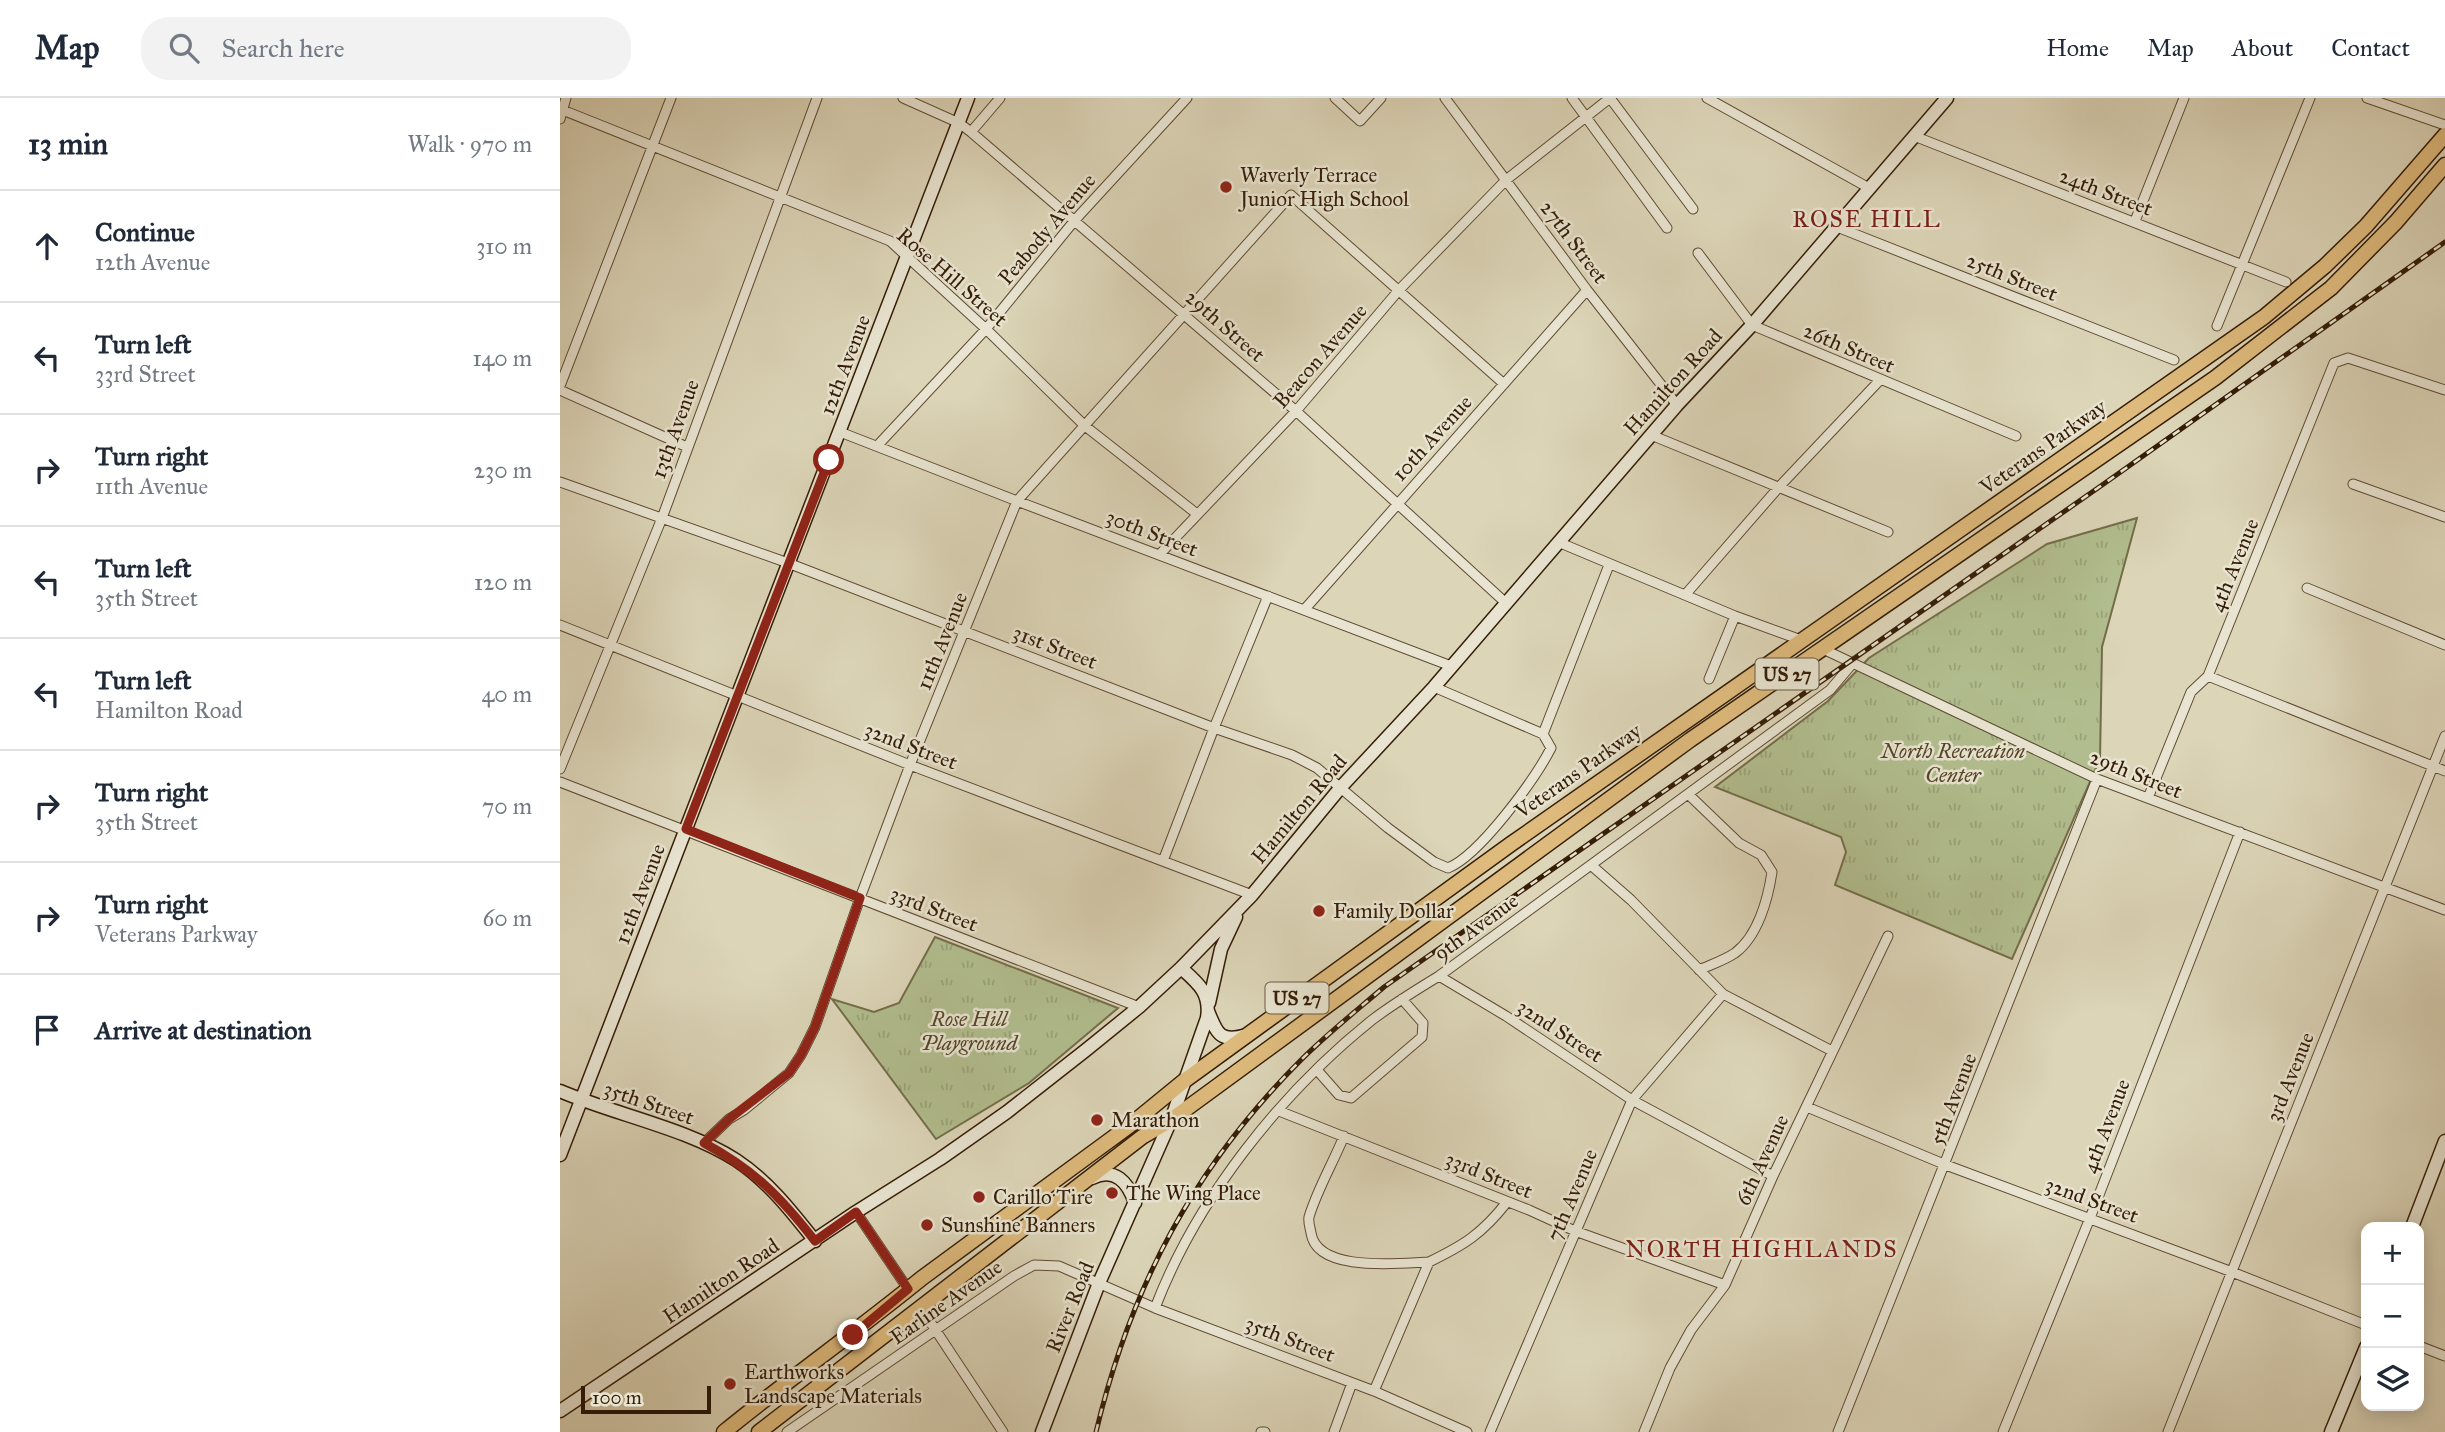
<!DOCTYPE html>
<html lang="en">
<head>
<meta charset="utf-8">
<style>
  body { margin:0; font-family:"IM FELL Great Primer",serif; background:#f2f2f3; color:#1f2937 }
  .controls { position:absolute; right:21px; bottom:21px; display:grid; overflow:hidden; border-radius:14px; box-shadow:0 4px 18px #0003 }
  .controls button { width:63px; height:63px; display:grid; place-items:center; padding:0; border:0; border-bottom:2px solid #e0e1e3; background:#fff; color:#1f2937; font:35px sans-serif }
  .scale { position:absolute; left:21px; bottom:18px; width:130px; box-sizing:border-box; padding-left:7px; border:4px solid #351d06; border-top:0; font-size:19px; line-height:24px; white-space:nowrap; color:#351d06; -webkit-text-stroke:5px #e8e4d1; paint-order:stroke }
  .stop { position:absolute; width:21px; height:21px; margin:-16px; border:5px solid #8f2418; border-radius:50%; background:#fff }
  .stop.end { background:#8f2418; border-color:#fff; box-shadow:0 2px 7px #0008 }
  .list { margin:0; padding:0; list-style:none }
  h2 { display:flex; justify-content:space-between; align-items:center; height:91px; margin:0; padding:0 28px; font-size:30px }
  h2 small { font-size:23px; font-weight:400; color:#747a83 }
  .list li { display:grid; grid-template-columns:46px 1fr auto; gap:21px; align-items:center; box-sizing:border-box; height:112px; padding:0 28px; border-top:2px solid #e0e1e3 }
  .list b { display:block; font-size:26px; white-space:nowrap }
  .list p { margin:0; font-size:23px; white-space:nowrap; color:#747a83 }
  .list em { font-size:23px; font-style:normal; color:#747a83 }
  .icon { flex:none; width:38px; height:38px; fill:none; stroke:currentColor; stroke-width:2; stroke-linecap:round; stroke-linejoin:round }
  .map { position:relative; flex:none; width:1885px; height:1334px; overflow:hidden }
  header { display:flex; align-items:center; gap:42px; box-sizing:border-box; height:98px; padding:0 35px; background:#fff; border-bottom:2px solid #e0e1e3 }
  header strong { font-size:33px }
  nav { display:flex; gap:38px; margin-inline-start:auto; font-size:24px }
  .search { width:490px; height:63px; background:#f2f2f3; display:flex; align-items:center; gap:18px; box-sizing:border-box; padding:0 24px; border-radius:28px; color:#747a83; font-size:26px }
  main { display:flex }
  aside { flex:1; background:#fff }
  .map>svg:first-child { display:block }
  .park { fill:url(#park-tufts); stroke:#736d4a; stroke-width:2 }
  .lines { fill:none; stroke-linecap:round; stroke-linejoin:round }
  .street-casing { stroke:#5f4b32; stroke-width:11 }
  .secondary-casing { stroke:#351d06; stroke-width:15 }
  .primary-casing { stroke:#351d06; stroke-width:17 }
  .street { stroke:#e8e4d1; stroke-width:9 }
  .secondary { stroke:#e8e4d1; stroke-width:12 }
  .primary { stroke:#deba7c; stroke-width:14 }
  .rail-casing { stroke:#351d06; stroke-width:5 }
  .rail { stroke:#e8e4d1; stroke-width:2.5; stroke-dasharray:8; stroke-linecap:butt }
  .route { stroke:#8f2418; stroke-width:9 }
  .poi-dot { fill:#8f2418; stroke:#e8e4d1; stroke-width:2.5 }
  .labels { text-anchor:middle; stroke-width:5; stroke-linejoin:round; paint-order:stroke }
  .shield { fill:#e8e4d1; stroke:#6b5943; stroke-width:2 }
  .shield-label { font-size:19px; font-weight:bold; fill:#351d06 }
  .poi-label { font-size:21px; fill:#351d06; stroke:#e8e4d1; text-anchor:start }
  .street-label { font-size:21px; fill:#351d06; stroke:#e8e4d1 }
  .park-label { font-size:21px; font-style:italic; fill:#544528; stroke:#e8e4d1 }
  .neighbourhood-label { font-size:23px; letter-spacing:2px; fill:#7a1f14; stroke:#e8e4d1 }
</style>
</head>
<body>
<header>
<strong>Map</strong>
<div class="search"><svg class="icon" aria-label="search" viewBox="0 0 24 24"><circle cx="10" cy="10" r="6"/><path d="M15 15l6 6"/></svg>Search here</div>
<nav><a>Home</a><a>Map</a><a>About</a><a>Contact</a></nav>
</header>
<main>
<aside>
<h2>13 min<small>Walk · 970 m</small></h2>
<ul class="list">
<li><svg class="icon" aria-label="ahead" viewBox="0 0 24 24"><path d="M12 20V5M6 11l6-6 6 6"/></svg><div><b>Continue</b><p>12th Avenue</p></div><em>310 m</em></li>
<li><svg class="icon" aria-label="left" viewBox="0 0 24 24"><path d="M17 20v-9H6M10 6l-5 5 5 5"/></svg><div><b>Turn left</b><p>33rd Street</p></div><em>140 m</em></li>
<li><svg class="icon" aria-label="right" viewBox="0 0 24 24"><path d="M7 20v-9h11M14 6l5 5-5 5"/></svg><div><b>Turn right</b><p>11th Avenue</p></div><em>230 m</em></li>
<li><svg class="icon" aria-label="left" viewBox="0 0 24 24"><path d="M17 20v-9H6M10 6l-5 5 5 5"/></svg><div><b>Turn left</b><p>35th Street</p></div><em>120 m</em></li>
<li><svg class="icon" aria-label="left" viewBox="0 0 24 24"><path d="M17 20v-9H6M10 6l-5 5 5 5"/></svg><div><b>Turn left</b><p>Hamilton Road</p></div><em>40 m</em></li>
<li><svg class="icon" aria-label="right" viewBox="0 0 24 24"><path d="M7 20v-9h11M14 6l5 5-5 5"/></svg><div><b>Turn right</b><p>35th Street</p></div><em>70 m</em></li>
<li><svg class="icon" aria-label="right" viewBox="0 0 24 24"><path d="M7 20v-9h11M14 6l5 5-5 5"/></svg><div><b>Turn right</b><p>Veterans Parkway</p></div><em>60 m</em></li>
<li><svg class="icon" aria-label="arrive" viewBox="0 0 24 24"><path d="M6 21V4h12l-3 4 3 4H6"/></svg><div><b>Arrive at destination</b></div></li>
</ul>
</aside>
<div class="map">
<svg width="1885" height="1334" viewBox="0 0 1885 1334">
  <defs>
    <pattern id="park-tufts" width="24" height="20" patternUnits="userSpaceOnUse" patternTransform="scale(1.75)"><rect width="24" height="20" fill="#b1bd8e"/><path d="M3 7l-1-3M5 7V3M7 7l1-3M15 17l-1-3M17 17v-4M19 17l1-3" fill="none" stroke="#99a279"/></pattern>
  </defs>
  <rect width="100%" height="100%" fill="#dcd5b8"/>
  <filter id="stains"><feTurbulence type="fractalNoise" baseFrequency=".00286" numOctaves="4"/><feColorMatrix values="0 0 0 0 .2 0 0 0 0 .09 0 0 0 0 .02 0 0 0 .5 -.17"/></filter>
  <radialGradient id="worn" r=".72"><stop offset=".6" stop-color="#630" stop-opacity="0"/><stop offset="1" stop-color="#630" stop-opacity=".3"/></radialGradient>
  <!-- park -->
  <path class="park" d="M1577 420 1542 549 1540 661 1452 861 1275 787 1286 754 1281 739 1155 689 1268 603 1309 560 1487 446Z
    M375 839 558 910 469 985 376 1041 272 901 314 914 339 905Z"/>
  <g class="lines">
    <defs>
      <path id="street" d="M343 0 399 25 411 34 736 313 947 506
        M775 0 800 23 821 0
        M885 0 1027 192 1117 307
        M1012 0 1107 130
        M1147 0 1309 90
        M1807 0 1885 27
        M0 11 330 143 426 231 525 328 637 416
        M0 21 6 0
        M411 34 440 0
        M1354 38 1726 184
        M1575 123 1624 0
        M1277 129 1614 262
        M1138 155 1192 227 1456 338
        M1657 228 1750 0
        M0 288 111 0
        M0 292 127 349
        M280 334 457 403 891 568
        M1091 337 1328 434
        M318 347 426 231 515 122 627 0
        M0 384 228 465 654 630 732 657 757 670 828 730 874 764 888 770C920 757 975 681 991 650L983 636 1049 467
        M1793 386 1885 419
        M998 444 1175 518 1241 542
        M600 456 736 313 839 192 946 82 1050 0 1133 111
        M1747 490 1885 547
        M1125 497 1219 389 1320 282
        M744 512 1027 192
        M0 527 350 667 692 797
        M1263 551 1537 681 1885 812
        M1648 578 1885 673
        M1149 581 1175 518
        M874 589 983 636
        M0 671 102 420 257 0
        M0 684 579 909
        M1128 696 1179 745 1201 757 1212 774C1208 801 1198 838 1175 855 1165 862 1150 867 1139 872
        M1588 700 1631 594 1648 578 1774 265 1788 260 1885 292
        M603 763 654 630 708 498
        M1031 767 1071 802 1163 896 1272 953
        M879 878 946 918 1072 1002 1213 1078
        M757 972 779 997 791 1000 862 939 863 925 842 901
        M1247 1009 1386 1067 1672 1174 1806 1227
        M719 1013 969 1112 1015 1133 1165 1187
        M784 1038C773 1065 757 1092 749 1119 748 1124 750 1129 751 1135 757 1175 839 1165 869 1164
        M144 1045 169 1021 184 1012 229 975 241 957 255 929 300 800 350 667 457 403 731 97 944 286
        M296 1114 348 1191
        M361 1210 443 1334
        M595 1210C637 1100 721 995 812 922 833 906 856 892 879 878L1270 592 1292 566
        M1859 1248 1885 1258
        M814 1293 869 1164C904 1147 922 1136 947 1104
        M227 1334 454 1178 474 1167 499 1168 595 1210 814 1293 907 1334
        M701 1334H705
        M774 1334 792 1285
        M930 1334 1072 1002 1163 896
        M1084 1334 1110 1270 1131 1232 1165 1187 1213 1078 1328 838
        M1278 1334 1537 681
        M1443 1334 1530 1120 1680 734
        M1608 1334 1885 638"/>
      <path id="secondary" d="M649 905 661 851 676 819
        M648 913C657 936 660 945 687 937
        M0 993C56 1017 126 1030 176 1062 208 1083 232 1114 255 1143
        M0 1057 408 0
        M532 1080C555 1069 568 1084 575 1105
        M1852 1129 1885 1043
        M0 1313 296 1114 380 1061 447 1014 526 952 579 909 621 870 692 797 781 689 874 589 1117 307 1192 227 1387 0
        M482 1334 539 1185 611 1022 647 920C651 895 638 885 621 870
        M1771 1334 1806 1249"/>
      <path id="primary" d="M164 1334C229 1281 297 1233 362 1180L569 1028 624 983 951 746 1704 219 1765 168 1806 128 1885 37
        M199 1334 582 1039 611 1022 1130 642 1655 280 1771 190 1836 124 1885 67"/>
    </defs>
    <!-- street casing -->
    <use href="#street" class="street-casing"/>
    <!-- secondary casing -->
    <use href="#secondary" class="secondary-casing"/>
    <!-- primary casing -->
    <use href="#primary" class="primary-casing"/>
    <!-- street -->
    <use href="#street" class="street"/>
    <!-- secondary -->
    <use href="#secondary" class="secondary"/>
    <!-- primary -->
    <use href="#primary" class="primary"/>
    <defs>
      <path id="rail" d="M536 1334C571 1188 634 1069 741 962 767 936 796 913 824 889L1545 385 1885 144"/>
    </defs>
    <!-- rail casing -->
    <use href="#rail" class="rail-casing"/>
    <!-- rail -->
    <use href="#rail" class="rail"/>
  </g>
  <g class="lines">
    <!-- route -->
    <path class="route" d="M269 362 126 731 300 800 255 929 241 957 229 975 169 1021 144 1045C194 1072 220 1098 255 1143L296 1114 348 1191 293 1237"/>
  </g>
  <!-- markers -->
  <g class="poi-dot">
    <circle cx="666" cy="89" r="7"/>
    <circle cx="759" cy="813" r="7"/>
    <circle cx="537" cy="1022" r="7"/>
    <circle cx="552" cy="1095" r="7"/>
    <circle cx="419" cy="1099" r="7"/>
    <circle cx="367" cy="1127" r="7"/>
    <circle cx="170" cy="1286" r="7"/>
  </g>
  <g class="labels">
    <!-- shield labels -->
    <g class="shield">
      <rect x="1195.5" y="560.5" width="63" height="31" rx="5"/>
      <rect x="705.5" y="884.5" width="63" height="31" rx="5"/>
    </g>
    <g class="shield-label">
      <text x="1227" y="583">US 27</text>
      <text x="737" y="907">US 27</text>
    </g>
    <!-- poi labels -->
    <g class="poi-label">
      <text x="680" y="84">Waverly Terrace<tspan x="680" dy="24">Junior High School</tspan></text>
      <text x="773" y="820">Family Dollar</text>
      <text x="551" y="1029">Marathon</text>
      <text x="566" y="1102">The Wing Place</text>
      <text x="433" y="1106">Carillo Tire</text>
      <text x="381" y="1134">Sunshine Banners</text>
      <text x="184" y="1281">Earthworks<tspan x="184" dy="24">Landscape Materials</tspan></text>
    </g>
    <!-- street labels -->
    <g class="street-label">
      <text transform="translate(1546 94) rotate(21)" y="7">24th Street</text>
      <text transform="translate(487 131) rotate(-50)" y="7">Peabody Avenue</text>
      <text transform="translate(1014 144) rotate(53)" y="7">27th Street</text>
      <text transform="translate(392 179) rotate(41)" y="7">Rose Hill Street</text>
      <text transform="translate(1452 179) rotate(22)" y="7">25th Street</text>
      <text transform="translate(665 228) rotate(41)" y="7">29th Street</text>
      <text transform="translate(1289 250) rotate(23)" y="7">26th Street</text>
      <text transform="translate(760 258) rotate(-49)" y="7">Beacon Avenue</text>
      <text transform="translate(285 267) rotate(-69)" y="7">12th Avenue</text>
      <text transform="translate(1113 284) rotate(-48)" y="7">Hamilton Road</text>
      <text transform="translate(115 331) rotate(-70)" y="7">13th Avenue</text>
      <text transform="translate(872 340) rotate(-48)" y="7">10th Avenue</text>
      <text transform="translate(1483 349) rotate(-35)" y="7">Veterans Parkway</text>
      <text transform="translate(592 435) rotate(21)" y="7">30th Street</text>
      <text transform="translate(1674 467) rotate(-68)" y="7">4th Avenue</text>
      <text transform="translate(382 543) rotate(-68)" y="7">11th Avenue</text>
      <text transform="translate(495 549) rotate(21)" y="7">31st Street</text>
      <text transform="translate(351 648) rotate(21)" y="7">32nd Street</text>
      <text transform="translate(1018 673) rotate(-35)" y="7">Veterans Parkway</text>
      <text transform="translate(1576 676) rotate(22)" y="7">29th Street</text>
      <text transform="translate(739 711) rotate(-50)" y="7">Hamilton Road</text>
      <text transform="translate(80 796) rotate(-69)" y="7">12th Avenue</text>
      <text transform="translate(374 811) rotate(21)" y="7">33rd Street</text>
      <text transform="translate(916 829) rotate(-36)" y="7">9th Avenue</text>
      <text transform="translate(1000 933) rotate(33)" y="7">32nd Street</text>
      <text transform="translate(1730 979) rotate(-68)" y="7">3rd Avenue</text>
      <text transform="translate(1393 1001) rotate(-69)" y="7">5th Avenue</text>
      <text transform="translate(89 1005) rotate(19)" y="7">35th Street</text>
      <text transform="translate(1546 1028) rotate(-69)" y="7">4th Avenue</text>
      <text transform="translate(1202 1062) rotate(-65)" y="7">6th Avenue</text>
      <text transform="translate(929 1077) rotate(22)" y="7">33rd Street</text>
      <text transform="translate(1012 1097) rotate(-67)" y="7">7th Avenue</text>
      <text transform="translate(1532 1102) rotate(20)" y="7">32nd Street</text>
      <text transform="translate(161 1183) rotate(-34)" y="7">Hamilton Road</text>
      <text transform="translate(386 1204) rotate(-35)" y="7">Earline Avenue</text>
      <text transform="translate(510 1209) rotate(-68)" y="7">River Road</text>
      <text transform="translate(730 1241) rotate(21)" y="7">35th Street</text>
    </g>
    <!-- park labels -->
    <g class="park-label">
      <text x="1393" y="660">North Recreation<tspan x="1393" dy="24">Center</tspan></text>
      <text x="409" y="928">Rose Hill<tspan x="409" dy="24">Playground</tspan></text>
    </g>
    <!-- neighbourhood labels -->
    <g class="neighbourhood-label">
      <text x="1307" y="129">ROSE HILL</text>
      <text x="1202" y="1159">NORTH HIGHLANDS</text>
    </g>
  </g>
  <rect width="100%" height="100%" filter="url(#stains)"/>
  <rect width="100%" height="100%" fill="url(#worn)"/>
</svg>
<div class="controls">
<button>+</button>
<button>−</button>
<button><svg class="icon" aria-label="layers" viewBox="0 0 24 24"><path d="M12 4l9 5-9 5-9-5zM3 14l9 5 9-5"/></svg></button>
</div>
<div class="scale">100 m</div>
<div class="stop" style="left:269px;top:362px"></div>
<div class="stop end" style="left:293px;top:1237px"></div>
</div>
</main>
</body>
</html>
